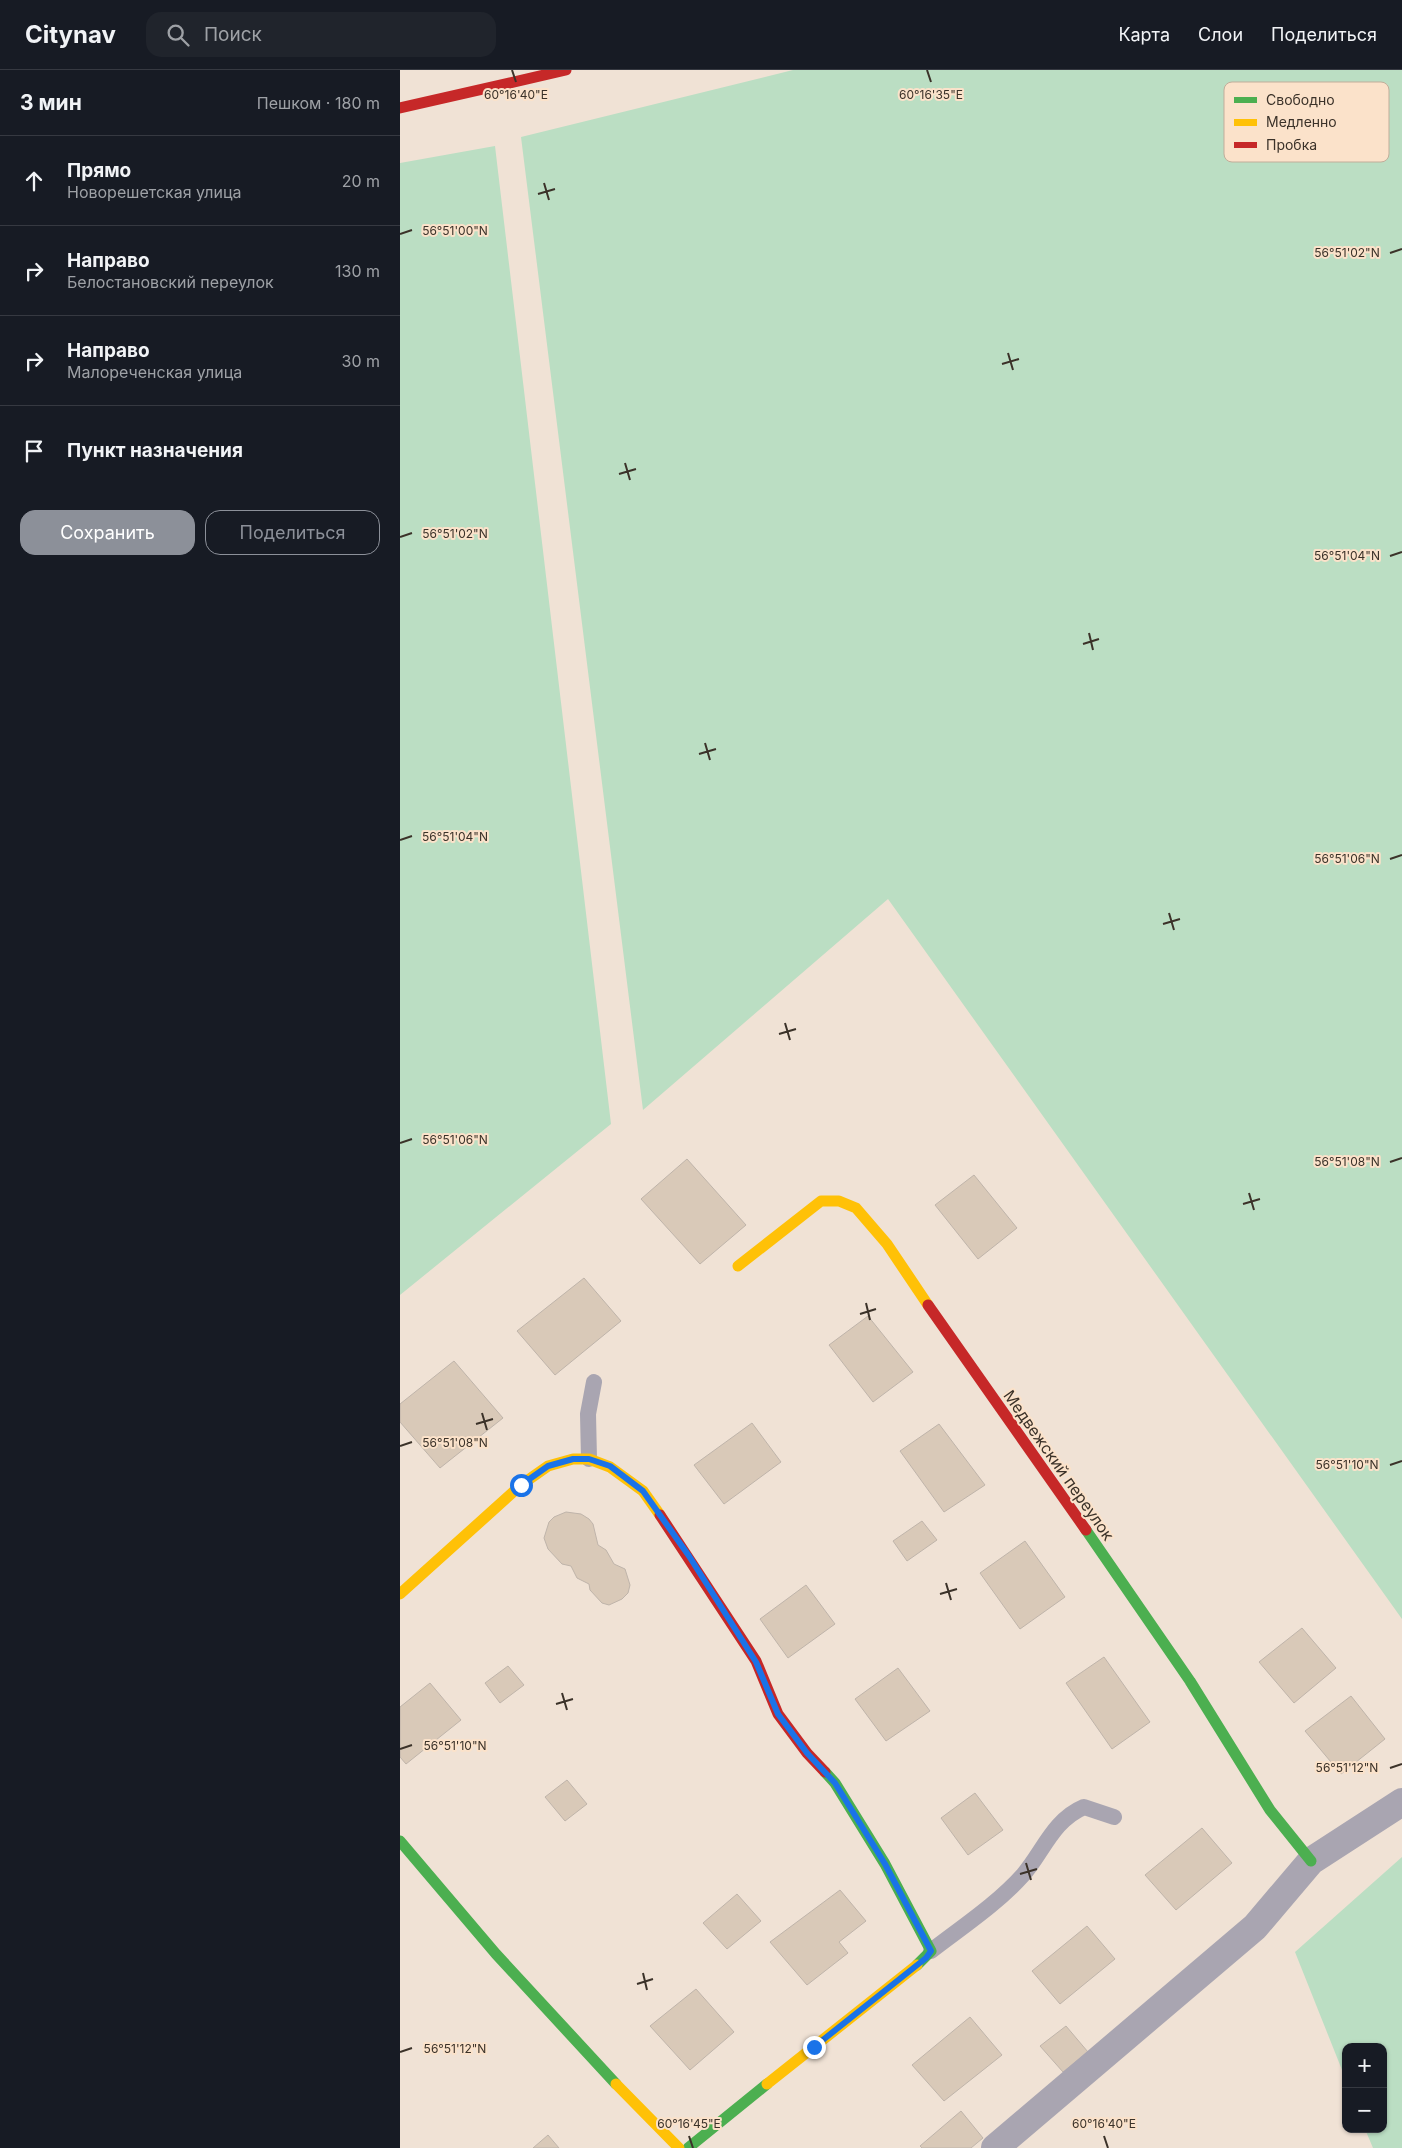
<!DOCTYPE html>
<html lang="ru">
<head>
<meta charset="utf-8">
<style>
  body { margin:0; font-family:Inter,sans-serif; background:#20242c; color:#f1f3f6 }
  .controls { position:absolute; right:15px; bottom:15px; display:grid; overflow:hidden; border-radius:10px; box-shadow:0 1px 4px #0004 }
  .controls button { width:45px; height:45px; display:grid; place-items:center; padding:0; border:0; border-bottom:1px solid #363941; background:#171b24; color:#f1f3f6; font:25px sans-serif }
  .stop { position:absolute; width:15px; height:15px; margin:-11px; border:4px solid #1a73e8; border-radius:50%; background:#fff }
  .stop.end { background:#1a73e8; border-color:#fff; box-shadow:0 1px 5px #0008 }
  .list { margin:0; padding:0; list-style:none }
  h2 { display:flex; justify-content:space-between; align-items:center; height:65px; margin:0; padding:0 20px; font-size:21px }
  h2 small { font-size:16px; font-weight:400; color:#9ea1a6 }
  .list li { display:grid; grid-template-columns:32px 1fr auto; gap:15px; align-items:center; box-sizing:border-box; height:90px; padding:0 20px; border-top:1px solid #363941 }
  .list b { display:block; font-size:19px; white-space:nowrap }
  .list p { margin:0; font-size:16px; white-space:nowrap; color:#9ea1a6 }
  .list em { font-size:16px; font-style:normal; color:#9ea1a6 }
  .actions { display:flex; gap:10px; padding:15px 20px }
  .actions a { flex:1; padding:11px 0; border:1px solid #8c9099; border-radius:15px; text-align:center; font-size:18px; color:#8c9099 }
  .actions .main { background:#8c9099; color:#fff }
  .icon { flex:none; width:28px; height:28px; fill:none; stroke:currentColor; stroke-width:2; stroke-linecap:round; stroke-linejoin:round }
  .map { position:relative; flex:none; width:1002px; height:2078px; overflow:hidden }
  header { display:flex; align-items:center; gap:30px; box-sizing:border-box; height:70px; padding:0 25px; background:#171b24; border-bottom:1px solid #363941 }
  header strong { font-size:24px }
  nav { display:flex; gap:28px; margin-inline-start:auto; font-size:18px }
  .search { width:350px; height:45px; background:#20242c; display:flex; align-items:center; gap:12px; box-sizing:border-box; padding:0 18px; border-radius:15px; color:#9ea1a6; font-size:19px }
  main { display:flex }
  aside { flex:1; background:#171b24 }
  .map>svg:first-child { display:block }
  .green { fill:#bbdec3 }
  .building { fill:#d9c9b8; stroke:#bfb4aa }
  .lines { fill:none; stroke-linecap:round; stroke-linejoin:round }
  .lane { stroke:#a9a5b1; stroke-width:16 }
  .street { stroke:#a9a5b1; stroke-width:28 }
  .fast { stroke:#4caf50; stroke-width:11 }
  .slow { stroke:#ffc107; stroke-width:11 }
  .jam { stroke:#c62828; stroke-width:11 }
  .route { stroke:#1a73e8; stroke-width:6 }
  .ticks { fill:none; stroke:#3b3229; stroke-width:2 }
  .labels { text-anchor:middle; stroke-width:4; stroke-linejoin:round; paint-order:stroke }
  .street-label { font-size:16px; fill:#3b3229; stroke:#fbe2ca }
  .key { fill:#fbe2ca; stroke:#c1ad9a; stroke-width:1 }
  .key-label { font-size:14px; fill:#3b3229 }
  .ticks-label { font-size:12px; text-anchor:middle; fill:#3b3229; stroke:#fbe2ca; stroke-width:4; stroke-linejoin:round; paint-order:stroke }
</style>
</head>
<body>
<header>
<strong>Citynav</strong>
<div class="search"><svg class="icon" aria-label="search" viewBox="0 0 24 24"><circle cx="10" cy="10" r="6"/><path d="M15 15l6 6"/></svg>Поиск</div>
<nav><a>Карта</a><a>Слои</a><a>Поделиться</a></nav>
</header>
<main>
<aside>
<h2>3 мин<small>Пешком · 180 m</small></h2>
<ul class="list">
<li><svg class="icon" aria-label="ahead" viewBox="0 0 24 24"><path d="M12 20V5M6 11l6-6 6 6"/></svg><div><b>Прямо</b><p>Новорешетская улица</p></div><em>20 m</em></li>
<li><svg class="icon" aria-label="right" viewBox="0 0 24 24"><path d="M7 20v-9h11M14 6l5 5-5 5"/></svg><div><b>Направо</b><p>Белостановский переулок</p></div><em>130 m</em></li>
<li><svg class="icon" aria-label="right" viewBox="0 0 24 24"><path d="M7 20v-9h11M14 6l5 5-5 5"/></svg><div><b>Направо</b><p>Малореченская улица</p></div><em>30 m</em></li>
<li><svg class="icon" aria-label="arrive" viewBox="0 0 24 24"><path d="M6 21V4h12l-3 4 3 4H6"/></svg><div><b>Пункт назначения</b></div></li>
</ul>
<div class="actions"><a class="main">Сохранить</a><a>Поделиться</a></div>
</aside>
<div class="map">
<svg width="1002" height="2078" viewBox="0 0 1002 2078">
  <rect width="100%" height="100%" fill="#f0e2d5"/>
  <!-- green -->
  <path class="green" d="M393 0H1002V1549L488 829 243 1040 121 67Z
    M95 76 211 1054 0 1225V93Z
    M1002 1787V2078H973L965 2059H983V1977H946V2010L895 1882Z"/>
  <!-- building -->
  <path class="building" d="M287 1089 346 1155 300 1194 241 1129Z
    M574 1105 617 1158 578 1189 535 1135Z
    M184 1208 221 1251 155 1305 117 1261Z
    M468 1246 513 1302 473 1332 429 1275Z
    M54 1291 103 1348 40 1398 0 1352V1334Z
    M352 1353 381 1392 324 1434 294 1395Z
    M539 1354 585 1415 544 1442 500 1381Z
    M166 1442 181 1444 189 1449 193 1454 198 1475 206 1480 214 1494 225 1499 230 1515 228 1523 222 1529 209 1535 202 1533 190 1520 189 1514 177 1508 171 1496 162 1494 148 1479 144 1468 149 1452 154 1447Z
    M522 1451 537 1470 507 1491 493 1471Z
    M625 1471 665 1527 620 1559 580 1503Z
    M406 1515 435 1554 388 1588 360 1549Z
    M902 1558 936 1598 894 1633 859 1592Z
    M704 1587 750 1652 712 1679 666 1613Z
    M108 1596 124 1615 100 1633 85 1613Z
    M498 1598 530 1641 486 1671 455 1629Z
    M30 1613 61 1650 6 1694 0 1687V1637Z
    M951 1626 985 1669 941 1704 905 1661Z
    M167 1710 187 1734 165 1751 145 1727Z
    M575 1723 603 1760 568 1785 541 1748Z
    M802 1758 832 1793 776 1840 745 1805Z
    M440 1820 466 1851 439 1872 448 1883 407 1915 370 1872Z
    M337 1824 361 1851 327 1879 303 1853Z
    M687 1856 715 1889 660 1934 632 1901Z
    M296 1919 334 1962 290 2000 250 1956Z
    M570 1947 602 1985 544 2031 512 1995Z
    M666 1956 688 1982 663 2002 640 1976Z
    M561 2041 583 2068 571 2078H522L520 2076Z
    M148 2065 159 2078H133Z"/>
  <g class="lines">
    <!-- lane -->
    <path class="lane" d="M189 1389 188 1344 194 1312
      M531 1881C562 1857 597 1834 623 1805 643 1782 653 1750 684 1737L714 1747"/>
    <!-- street -->
    <path class="street" d="M595 2078 855 1857 911 1791 1002 1732"/>
    <!-- fast -->
    <path class="fast" d="M686 1460 790 1611 870 1740 911 1791
      M425 1702 435 1713 485 1794 531 1881 517 1895
      M0 1771 96 1884 216 2014
      M288 2078 367 2014"/>
    <!-- slow -->
    <path class="slow" d="M338 1196 421 1131H439L456 1138 487 1174 528 1235
      M0 1524 121 1415 148 1396 173 1389H189L210 1397 243 1421 260 1445
      M216 2014 279 2078
      M367 2014 517 1895"/>
    <!-- jam -->
    <path class="jam" d="M0 38 166 0
      M528 1235 686 1460
      M260 1445 356 1591 378 1644 407 1683 425 1702"/>
  </g>
  <g class="lines">
    <!-- route -->
    <path class="route" d="M121 1415 148 1396 173 1389H189L210 1396 243 1421 289 1486 356 1592 378 1644 407 1683 435 1713 485 1794 531 1881 526 1888 414 1977"/>
  </g>
  <!-- ticks -->
  <path class="ticks" d="M112 0 116 12M527 0 531 12M144 113 149 130M138 124 155 119M0 164 12 160M990 183 1002 179M608 283 613 300M602 294 619 289M225 393 230 410M219 404 236 399M0 467 12 463M990 486 1002 482M689 563 693 580M683 574 699 569M305 673 310 690M299 684 316 679M0 770 12 766M990 789 1002 785M769 843 774 860M763 854 780 849M385 953 390 970M379 964 396 959M0 1073 12 1069M990 1092 1002 1088M849 1123 854 1140M843 1134 860 1129M466 1233 470 1250M460 1244 476 1239M82 1343 87 1360M76 1354 93 1349M0 1376 12 1372M990 1395 1002 1391M546 1513 551 1530M540 1524 557 1519M162 1623 167 1640M156 1634 173 1629M0 1679 12 1675M990 1698 1002 1694M626 1793 631 1810M620 1804 637 1799M243 1903 247 1920M237 1914 253 1909M0 1982 12 1978M289 2066 293 2078M704 2066 708 2078"/>
  <g class="labels">
    <!-- street labels -->
    <g class="street-label">
      <text transform="translate(659 1395) rotate(55)" y="6">Медвежский переулок</text>
    </g>
  </g>
  <!-- legend -->
  <rect x="824" y="12" width="165" height="80" rx="8" class="key"/>
  <rect x="834" y="27" width="23" height="6" fill="#4caf50"/>
  <rect x="834" y="49" width="23" height="7" fill="#ffc107"/>
  <rect x="834" y="72" width="23" height="6" fill="#c62828"/>
  <g class="key-label">
    <text x="866" y="35">Свободно</text>
    <text x="866" y="57">Медленно</text>
    <text x="866" y="80">Пробка</text>
  </g>
  <g class="ticks-label">
    <text x="116" y="29">60°16'40"E</text>
    <text x="531" y="29">60°16'35"E</text>
    <text x="55" y="165">56°51'00"N</text>
    <text x="947" y="187">56°51'02"N</text>
    <text x="55" y="468">56°51'02"N</text>
    <text x="947" y="490">56°51'04"N</text>
    <text x="55" y="771">56°51'04"N</text>
    <text x="947" y="793">56°51'06"N</text>
    <text x="55" y="1074">56°51'06"N</text>
    <text x="947" y="1096">56°51'08"N</text>
    <text x="55" y="1377">56°51'08"N</text>
    <text x="947" y="1399">56°51'10"N</text>
    <text x="55" y="1680">56°51'10"N</text>
    <text x="947" y="1702">56°51'12"N</text>
    <text x="55" y="1983">56°51'12"N</text>
    <text x="289" y="2058">60°16'45"E</text>
    <text x="704" y="2058">60°16'40"E</text>
  </g>
</svg>
<div class="controls">
<button>+</button>
<button>−</button>
</div>
<div class="stop" style="left:121px;top:1415px"></div>
<div class="stop end" style="left:414px;top:1977px"></div>
</div>
</main>
</body>
</html>
